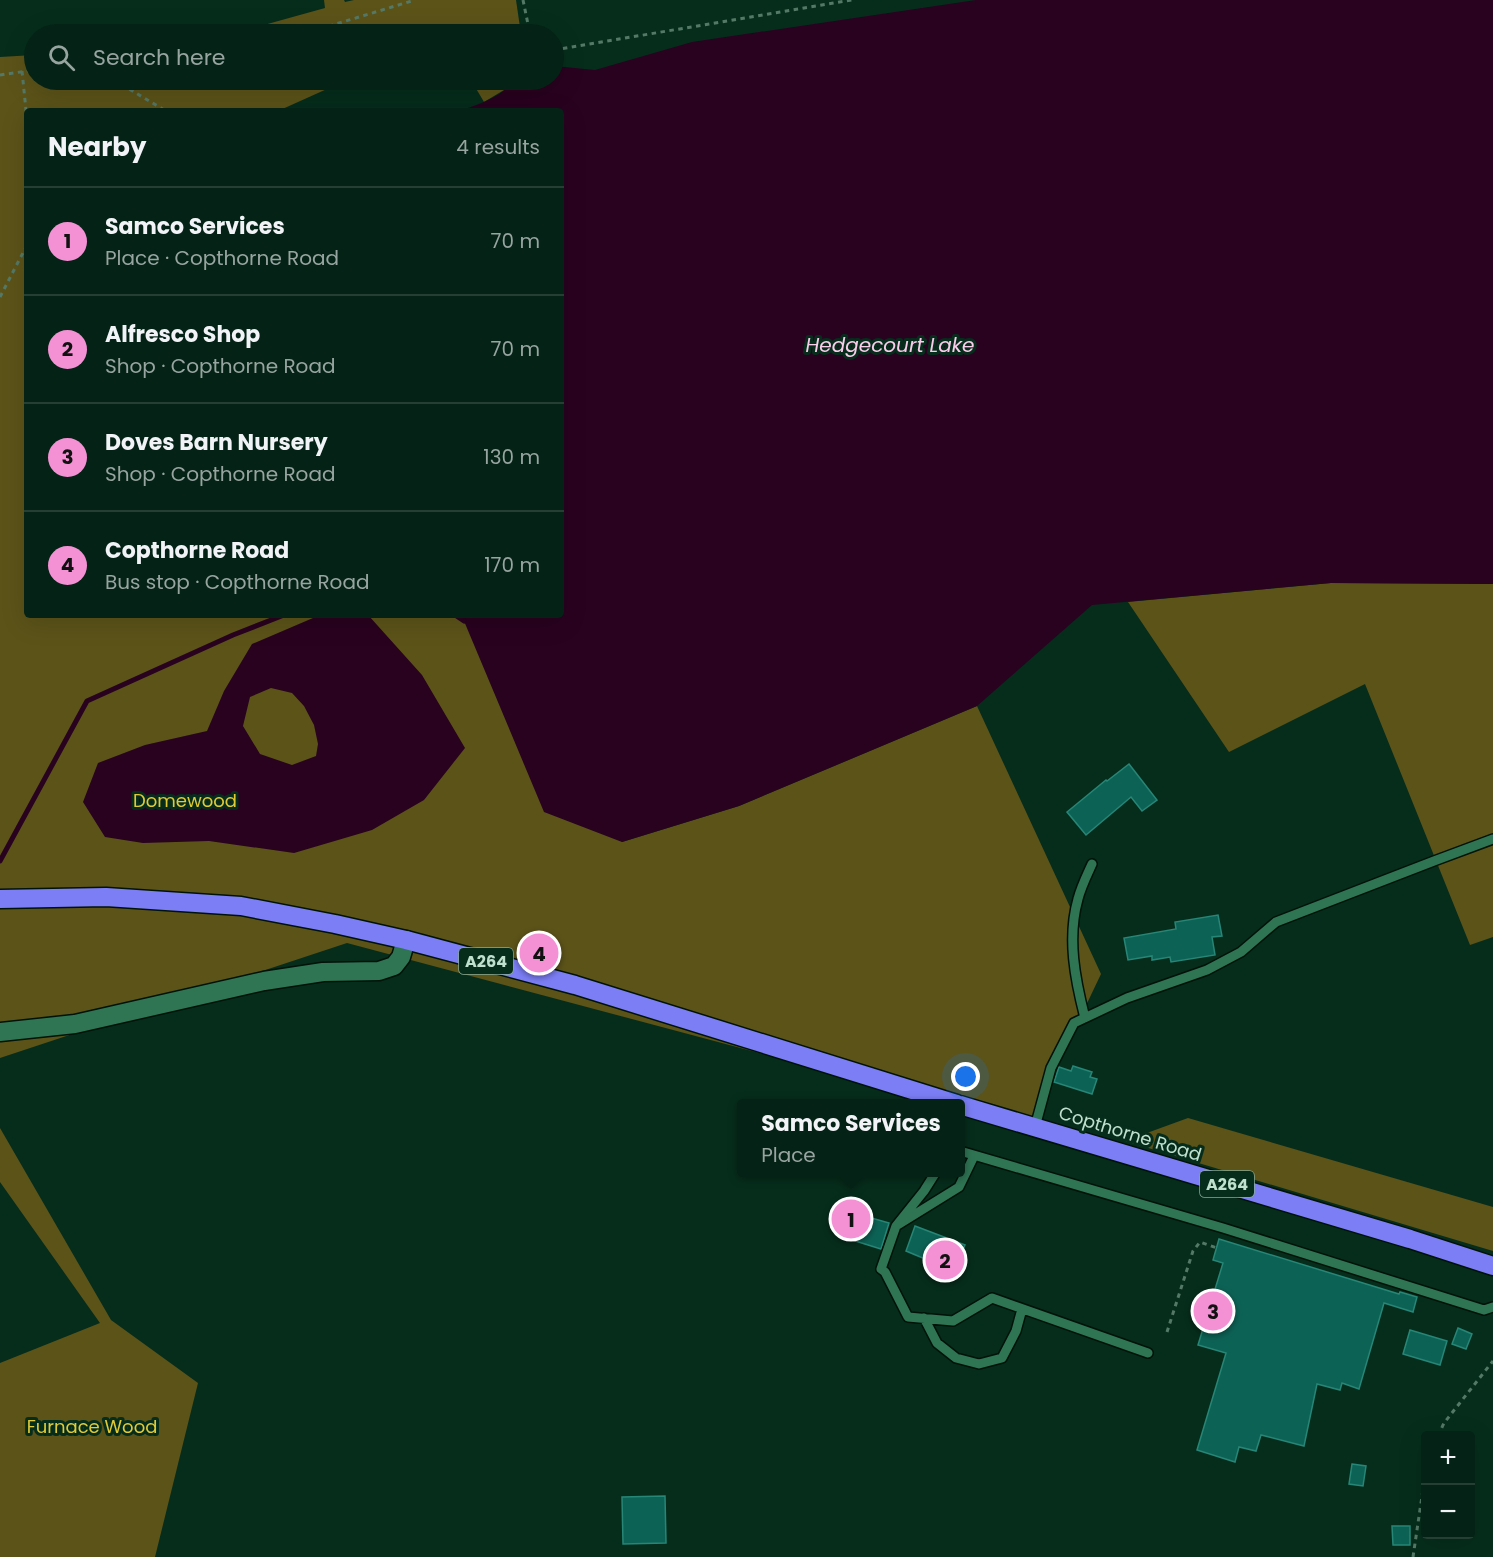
<!DOCTYPE html>
<html lang="en">
<head>
<meta charset="utf-8">
<style>
  body { margin:0; font-family:Poppins,sans-serif; background:#0d2a1e; color:#f1f3f6 }
  .controls { position:absolute; right:18px; bottom:18px; display:grid; overflow:hidden; border-radius:6px; box-shadow:0 6px 24px #0002 }
  .controls button { width:54px; height:54px; display:grid; place-items:center; padding:0; border:0; border-bottom:2px solid #253f34; background:#042215; color:#f1f3f6; font:30px sans-serif }
  .you { position:absolute; left:966px; top:1077px; width:21px; height:21px; margin:-15px; border:4px solid #fff; border-radius:50%; background:#1a73e8; box-shadow:0 0 0 9px #1a73e833 }
  .badge { display:grid; place-items:center; width:39px; height:39px; border-radius:50%; background:#f491d4; color:#111; font-size:20px; font-weight:700 }
  .pin { position:absolute; translate:-50% -50%; border:3px solid #fff; box-shadow:0 2px 6px #0006 }
  .popup { position:absolute; left:737px; top:1099px; width:228px; height:78px; box-sizing:border-box; display:grid; place-content:center; border-radius:6px; background:#042215; filter:drop-shadow(0 2px 4px #0005); font-size:20px; white-space:nowrap; color:#97a4a0 }
  .popup b { font-size:22px; color:#f1f3f6 }
  .popup::after { content:''; position:absolute; left:50%; top:100%; margin-left:-12px; border:12px solid transparent; border-top-color:#042215 }
  .list { margin:0; padding:0; list-style:none }
  h2 { display:flex; justify-content:space-between; align-items:center; height:78px; margin:0; padding:0 24px; font-size:26px }
  h2 small { font-size:20px; font-weight:400; color:#97a4a0 }
  .list li { display:grid; grid-template-columns:39px 1fr auto; gap:18px; align-items:center; box-sizing:border-box; height:108px; padding:0 24px; border-top:2px solid #253f34 }
  .list b { display:block; font-size:22px; white-space:nowrap }
  .list p { margin:0; font-size:20px; white-space:nowrap; color:#97a4a0 }
  .list em { font-size:20px; font-style:normal; color:#97a4a0 }
  .icon { flex:none; width:33px; height:33px; fill:none; stroke:currentColor; stroke-width:2; stroke-linecap:round; stroke-linejoin:round }
  .map { position:relative; flex:none; width:1493px; height:1557px; overflow:hidden }
  .search { position:absolute; background:#042215; box-shadow:0 6px 24px #0002; left:24px; top:24px; width:540px; height:66px; display:flex; align-items:center; gap:15px; box-sizing:border-box; padding:0 21px; border-radius:33px; color:#97a4a0; font-size:22px }
  .panel { position:absolute; background:#042215; box-shadow:0 6px 24px #0002; left:24px; top:108px; width:540px; height:510px; border-radius:6px }
  .map>svg:first-child { display:block }
  .forest { fill:#5c5319 }
  .water { fill:#29021f; fill-rule:evenodd }
  .lines { fill:none; stroke-linecap:round; stroke-linejoin:round }
  .stream { stroke:#29021f; stroke-width:5 }
  .building { fill:#0d6256; stroke:#278676; stroke-width:1.5 }
  .lane-casing { stroke:#011309; stroke-width:12 }
  .street-casing { stroke:#011309; stroke-width:21 }
  .highway-casing { stroke:#011309; stroke-width:21 }
  .path { stroke:#547966; stroke-width:3; stroke-dasharray:4.5 4.5; stroke-linecap:butt }
  .lane { stroke:#2f7554; stroke-width:9 }
  .street { stroke:#2f7554; stroke-width:18 }
  .highway { stroke:#7c7ef6; stroke-width:18 }
  .labels { text-anchor:middle; stroke-width:6; stroke-linejoin:round; paint-order:stroke }
  .shield { fill:#062d1c; stroke:#87aa97; stroke-width:1.5 }
  .shield-label { font-size:16px; font-weight:bold; fill:#bee0cc }
  .park-label { font-size:18px; fill:#e1ca36; stroke:#062d1c }
  .street-label { font-size:18px; fill:#bee0cc; stroke:#062d1c }
  .water-label { font-size:20px; font-style:italic; fill:#facdea; stroke:#062d1c }
</style>
</head>
<body>
<div class="map">
<svg width="1493" height="1557" viewBox="0 0 1493 1557">
  <rect width="100%" height="100%" fill="#062d1c"/>
  <!-- forest -->
  <path class="forest" d="M324 0H344L345 2 354 0H516L521 34H231L325 8Z
    M34 55V80H347L278 111H27V615H460L622 842 739 806 977 706 1101 974 1029 1125 347 943 0 1058V57Z
    M471 80H514L509 87 484 102Z
    M1331 583 1493 584V937L1470 945 1365 684 1229 752 1128 602Z
    M1188 1118 1493 1207V1251L1125 1141Z
    M0 1128 111 1320 198 1383 155 1557H0V1363L100 1323 0 1182Z"/>
  <!-- water -->
  <path class="water" d="M976 0H1493V584L1331 583 1092 605 977 706 739 806 622 842 544 812 464 621 460 615H561V111H459C479 104 502 97 514 80H554V66L595 70 692 42Z
    M320 615 369 616 422 675 465 748 424 800 372 830 294 853 209 841 143 843 105 837 83 802 98 763 145 745 207 731 224 691 252 644ZM271 688 292 693 304 706 314 725 318 744 316 756 292 765 260 754 243 726 250 697Z"/>
  <g class="lines">
    <!-- stream -->
    <path class="stream" d="M455 615 464 621
      M0 861 87 701 233 635 284 615"/>
  </g>
  <!-- building -->
  <path class="building" d="M1129 764 1157 800 1142 811 1131 797 1086 835 1067 812 1106 780 1107 781Z
    M1218 915 1222 936 1212 937 1215 955 1171 962 1170 957 1152 960V956L1128 960 1124 938 1176 929 1175 922Z
    M1073 1066 1092 1072 1090 1077 1097 1079 1092 1094 1054 1082 1059 1067 1071 1071Z
    M861 1215 889 1223 881 1249 852 1240Z
    M915 1226 965 1245 954 1271 906 1251Z
    M1219 1239 1399 1294 1400 1292 1417 1297 1413 1312 1384 1303 1359 1389 1342 1383 1340 1390 1317 1384 1304 1446 1261 1435 1256 1451 1239 1447 1235 1462 1197 1450 1226 1353 1198 1345 1223 1263 1213 1260Z
    M1458 1328 1472 1334 1466 1349 1452 1344Z
    M1410 1330 1447 1341 1440 1365 1403 1354Z
    M1352 1464 1366 1466 1363 1486 1349 1484Z
    M665 1496 666 1543 623 1544 622 1497Z
    M1392 1526H1410V1545H1393Z"/>
  <g class="lines">
    <defs>
      <path id="lane" d="M1085 1018C1075 979 1067 938 1078 899 1081 887 1087 875 1092 864
        M1035 1127 1051 1068 1074 1023 1127 998 1207 970 1241 952 1276 922 1434 861 1493 839
        M960 1151 1223 1228 1484 1310 1493 1307
        M936 1172 924 1191 896 1226 959 1187 974 1156
        M896 1226 881 1269 885 1272 908 1317 953 1321 992 1298 1148 1353
        M924 1318 937 1343 956 1358 979 1364 1002 1358 1016 1331 1022 1309"/>
      <path id="street" d="M0 1032 75 1024 264 981 323 972 379 971 394 966 401 957 406 940"/>
      <path id="highway" d="M0 899 106 897 241 906 335 924 406 940 575 985 957 1104
        M960 1105 1410 1239 1493 1266"/>
    </defs>
    <!-- lane casing -->
    <use href="#lane" class="lane-casing"/>
    <!-- street casing -->
    <use href="#street" class="street-casing"/>
    <!-- highway casing -->
    <use href="#highway" class="highway-casing"/>
    <!-- path -->
    <path class="path" d="M523 0 530 34
      M303 34 415 0
      M554 50 852 0
      M22 71 27 120
      M0 75 34 70
      M114 80 166 111
      M0 297 27 245
      M1167 1332 1193 1251 1200 1242 1217 1248
      M1438 1436 1444 1423 1493 1361
      M1413 1557 1426 1469"/>
    <!-- lane -->
    <use href="#lane" class="lane"/>
    <!-- street -->
    <use href="#street" class="street"/>
    <!-- highway -->
    <use href="#highway" class="highway"/>
  </g>
  <g class="labels">
    <!-- shield labels -->
    <g class="shield">
      <rect x="459" y="948" width="54" height="26" rx="4.5"/>
      <rect x="1200" y="1171" width="54" height="26" rx="4.5"/>
    </g>
    <g class="shield-label">
      <text x="486" y="967">A264</text>
      <text x="1227" y="1190">A264</text>
    </g>
    <!-- park labels -->
    <g class="park-label">
      <text x="185" y="807">Domewood</text>
      <text x="92" y="1433">Furnace Wood</text>
    </g>
    <!-- street labels -->
    <g class="street-label">
      <text transform="translate(1130 1134) rotate(17)" y="6">Copthorne Road</text>
    </g>
    <!-- water labels -->
    <g class="water-label">
      <text x="890" y="352">Hedgecourt Lake</text>
    </g>
  </g>
</svg>
<div class="controls">
<button>+</button>
<button>−</button>
</div>
<div class="you"></div>
<div class="pin badge" style="left:851px;top:1219px">1</div>
<div class="popup"><b>Samco Services</b>Place</div>
<div class="pin badge" style="left:945px;top:1260px">2</div>
<div class="pin badge" style="left:1213px;top:1311px">3</div>
<div class="pin badge" style="left:539px;top:953px">4</div>
<div class="search"><svg class="icon" aria-label="search" viewBox="0 0 24 24"><circle cx="10" cy="10" r="6"/><path d="M15 15l6 6"/></svg>Search here</div>
<section class="panel">
<h2>Nearby<small>4 results</small></h2>
<ul class="list">
<li><span class="badge">1</span><div><b>Samco Services</b><p>Place · Copthorne Road</p></div><em>70 m</em></li>
<li><span class="badge">2</span><div><b>Alfresco Shop</b><p>Shop · Copthorne Road</p></div><em>70 m</em></li>
<li><span class="badge">3</span><div><b>Doves Barn Nursery</b><p>Shop · Copthorne Road</p></div><em>130 m</em></li>
<li><span class="badge">4</span><div><b>Copthorne Road</b><p>Bus stop · Copthorne Road</p></div><em>170 m</em></li>
</ul>
</section>
</div>
</body>
</html>
